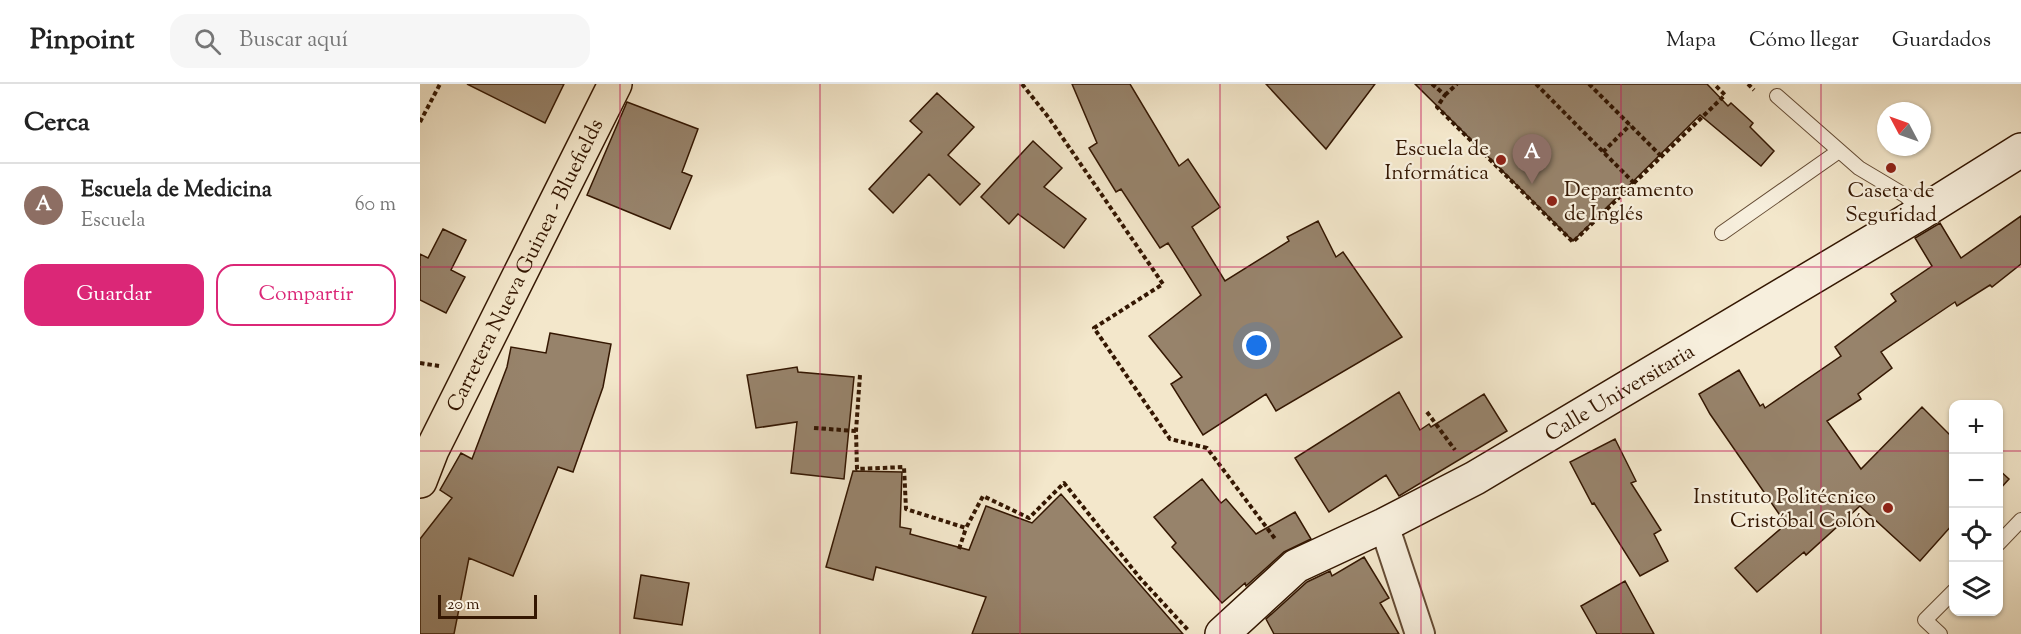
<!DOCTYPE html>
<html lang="es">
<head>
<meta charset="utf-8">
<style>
  body { margin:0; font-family:"Sorts Mill Goudy",serif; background:#f6f6f6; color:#222 }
  .controls { position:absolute; right:18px; bottom:18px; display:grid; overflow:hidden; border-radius:12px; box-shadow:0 2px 4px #0004 }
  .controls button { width:54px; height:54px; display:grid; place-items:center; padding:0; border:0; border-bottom:2px solid #e0e0e0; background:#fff; color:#222; font:30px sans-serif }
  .compass { position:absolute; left:1457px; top:18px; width:54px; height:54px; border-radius:50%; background:#fff; box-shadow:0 2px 4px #0004; rotate:311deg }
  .scale { position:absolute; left:18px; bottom:15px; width:99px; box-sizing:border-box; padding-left:6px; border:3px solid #341702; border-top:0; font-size:16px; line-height:21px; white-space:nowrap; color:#341702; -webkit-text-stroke:4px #f7efdd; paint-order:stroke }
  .you { position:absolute; left:837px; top:262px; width:21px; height:21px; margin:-15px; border:4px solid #fff; border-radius:50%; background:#1a73e8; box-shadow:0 0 0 9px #1a73e833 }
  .badge { display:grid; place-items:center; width:39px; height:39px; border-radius:50%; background:#db2777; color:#fff; font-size:20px; font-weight:700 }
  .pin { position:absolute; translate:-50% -50px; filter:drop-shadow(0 2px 3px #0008) }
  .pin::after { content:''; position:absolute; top:32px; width:21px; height:18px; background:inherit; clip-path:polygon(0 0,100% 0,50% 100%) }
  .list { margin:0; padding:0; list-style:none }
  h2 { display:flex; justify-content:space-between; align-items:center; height:78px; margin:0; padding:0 24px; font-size:26px }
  h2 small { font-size:20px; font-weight:400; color:#767676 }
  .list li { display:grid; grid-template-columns:39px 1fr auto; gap:18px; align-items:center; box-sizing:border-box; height:84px; padding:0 24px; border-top:2px solid #e0e0e0 }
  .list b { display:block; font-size:22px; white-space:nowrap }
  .list p { margin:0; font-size:20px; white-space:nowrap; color:#767676 }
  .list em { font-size:20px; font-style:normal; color:#767676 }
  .actions { display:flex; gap:12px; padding:18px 24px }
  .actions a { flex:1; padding:14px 0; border:2px solid #db2777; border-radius:18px; text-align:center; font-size:21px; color:#db2777 }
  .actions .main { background:#db2777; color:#fff }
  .icon { flex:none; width:33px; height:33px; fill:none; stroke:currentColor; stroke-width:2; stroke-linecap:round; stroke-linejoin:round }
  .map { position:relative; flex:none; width:1601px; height:550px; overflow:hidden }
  header { display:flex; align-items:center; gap:36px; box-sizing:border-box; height:84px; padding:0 30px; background:#fff; border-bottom:2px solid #e0e0e0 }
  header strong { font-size:28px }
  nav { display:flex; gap:33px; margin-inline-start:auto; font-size:21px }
  .search { width:420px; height:54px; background:#f6f6f6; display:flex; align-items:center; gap:15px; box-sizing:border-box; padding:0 21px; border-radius:18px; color:#767676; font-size:22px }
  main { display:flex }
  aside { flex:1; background:#fff }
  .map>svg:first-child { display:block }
  .building { fill:#97836b; stroke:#341702; stroke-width:1.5 }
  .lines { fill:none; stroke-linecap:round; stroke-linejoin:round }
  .lane-casing { stroke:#644b34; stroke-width:16 }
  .street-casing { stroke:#644b34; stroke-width:32 }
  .secondary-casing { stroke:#341702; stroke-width:36 }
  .highway-casing { stroke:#341702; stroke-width:36 }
  .path { stroke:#341702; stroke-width:4; stroke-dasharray:4.5 3; stroke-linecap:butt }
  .lane { stroke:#f7efdd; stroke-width:14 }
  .street { stroke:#f7efdd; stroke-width:28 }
  .secondary { stroke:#f7efdd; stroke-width:33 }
  .highway { stroke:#f3e7cb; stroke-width:33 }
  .grid { fill:none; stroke:#c2185b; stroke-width:1.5; stroke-opacity:0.55 }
  .poi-dot { fill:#8f2418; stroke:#f7efdd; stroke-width:2 }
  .labels { text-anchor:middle; stroke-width:4.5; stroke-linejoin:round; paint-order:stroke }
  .poi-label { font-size:21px; fill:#341702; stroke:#f7efdd; text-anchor:end }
  .street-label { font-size:21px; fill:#341702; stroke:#f7efdd }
</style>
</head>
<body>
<header>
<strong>Pinpoint</strong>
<div class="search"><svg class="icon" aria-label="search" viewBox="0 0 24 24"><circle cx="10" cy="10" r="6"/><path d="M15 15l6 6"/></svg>Buscar aquí</div>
<nav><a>Mapa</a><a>Cómo llegar</a><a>Guardados</a></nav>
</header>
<main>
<aside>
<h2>Cerca<small></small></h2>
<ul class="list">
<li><span class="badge" style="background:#8d6e63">A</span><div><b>Escuela de Medicina</b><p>Escuela</p></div><em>60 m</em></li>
</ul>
<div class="actions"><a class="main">Guardar</a><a>Compartir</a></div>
</aside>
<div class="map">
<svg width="1601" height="550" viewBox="0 0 1601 550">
  <rect width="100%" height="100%" fill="#f3e7cb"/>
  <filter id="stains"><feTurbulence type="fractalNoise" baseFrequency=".00333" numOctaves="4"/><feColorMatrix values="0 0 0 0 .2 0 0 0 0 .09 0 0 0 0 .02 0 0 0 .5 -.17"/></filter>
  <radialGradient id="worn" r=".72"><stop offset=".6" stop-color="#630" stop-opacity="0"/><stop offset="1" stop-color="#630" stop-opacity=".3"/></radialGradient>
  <!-- building -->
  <path class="building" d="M47 0H144L125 39Z
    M652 0H710L759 82 768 75 800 123 772 143 805 197 869 157 867 153 898 137 916 173 923 168 982 253 856 327 846 310 783 351 751 300 762 293 729 252 781 211 748 159 740 164 701 105 696 108 669 64 677 59Z
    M846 0H955L906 65Z
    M995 0H1287L1308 22 1311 19 1333 39 1330 43 1354 67 1341 82 1280 31 1153 157Z
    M517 9 554 43 528 71 560 100 540 121 509 90 473 129 449 105 502 48 490 37Z
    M207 18 278 45 262 88 272 92 250 145 167 111Z
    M613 57 642 84 624 103 666 135 644 164 598 130 589 140 561 113Z
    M1601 132V180L1572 203 1570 201 1537 222 1535 218 1461 268 1472 284 1438 310 1441 315 1407 337 1441 385 1502 323 1533 354V440L1500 477 1440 422 1386 471 1384 468 1337 508 1315 484 1366 440 1290 330 1279 310 1319 286 1340 322 1343 320 1345 324 1421 272 1415 263 1476 217 1471 210 1512 182 1495 154 1520 139 1541 174Z
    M23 145 46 156 31 186 45 193 26 229 0 216V170L8 174Z
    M130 249 191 260 183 303 153 388 138 383 93 492 49 474 34 550H0V455L32 414 20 406 41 369 52 375 87 283 91 263 126 269Z
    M377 283 378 288 434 293 424 395 371 389 377 338 336 344 327 291Z
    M979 308 1000 346 1009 340 1011 343 1064 310 1087 347 979 412 966 391 909 428 875 374Z
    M1195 355 1216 397 1211 399 1241 446 1234 450 1248 477 1220 492 1174 419 1172 420 1150 378Z
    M1578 385 1589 395 1578 407Z
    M433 387 482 388 480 443 491 445 490 450 549 466 566 422 612 439 641 410 763 550H552L566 513 456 483 453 496 406 483Z
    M782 395 801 419 806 415 836 450 875 428 891 455 864 468 826 502 825 499 802 519 752 463 756 459 734 433Z
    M944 473 969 514 960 519 979 550H854L846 535 887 498 910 487 912 492Z
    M221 491 269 499 262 541 214 534Z
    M1205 497 1234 550H1177L1161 522Z"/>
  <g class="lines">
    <defs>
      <path id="lane" d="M1357 12 1439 84 1486 112 1502 128
        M1302 149 1419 67
        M1578 460 1601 436
        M1520 550 1505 536 1534 507"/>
      <path id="street" d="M964 441 1000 550"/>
      <g id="secondary">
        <path id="s1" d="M802 550 876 482 964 441 1055 394 1502 128 1601 66"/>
      </g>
      <g id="highway">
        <path id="s2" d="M0 397 12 366 195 0"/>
      </g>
    </defs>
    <!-- lane casing -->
    <use href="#lane" class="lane-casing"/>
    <!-- street casing -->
    <use href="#street" class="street-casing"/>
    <!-- secondary casing -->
    <use href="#secondary" class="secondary-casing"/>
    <!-- highway casing -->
    <use href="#highway" class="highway-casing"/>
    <!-- path -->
    <path class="path" d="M602 0 629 34 743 200 674 244 750 355 787 364 856 456
      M1012 0 1025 11 1017 23 1153 158 1305 11 1294 0
      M1116 0 1214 99
      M1169 0 1241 72
      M1328 0 1334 6
      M1025 11 1037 0
      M0 38 20 0
      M1183 68 1210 41
      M0 279 19 282
      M440 291 436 347 437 385 484 383 486 425 546 444 563 412 609 434 644 399 720 494 769 547
      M1007 328 1035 366
      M394 344 436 347
      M539 465 546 444"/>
    <!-- lane -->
    <use href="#lane" class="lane"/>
    <!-- street -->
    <use href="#street" class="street"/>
    <!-- secondary -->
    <use href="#secondary" class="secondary"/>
    <!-- highway -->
    <use href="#highway" class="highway"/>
  </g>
  <!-- grid -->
  <path class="grid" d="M200 0V550M400 0V550M600 0V550M800 0V550M1001 0V550M1201 0V550M1401 0V550M0 183H1601M0 367H1534M1578 367H1601"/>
  <!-- markers -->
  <g class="poi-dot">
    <circle cx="1081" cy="76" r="6"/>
    <circle cx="1471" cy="84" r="6"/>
    <circle cx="1132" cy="117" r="6"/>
    <circle cx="1468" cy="424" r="6"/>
  </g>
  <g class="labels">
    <!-- poi labels -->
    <g class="poi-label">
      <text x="1069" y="71">Escuela de<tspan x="1069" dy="24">Informática</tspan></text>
      <text x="1144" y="112" text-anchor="start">Departamento<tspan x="1144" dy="24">de Inglés</tspan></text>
      <text x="1471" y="113" text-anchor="middle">Caseta de<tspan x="1471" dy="24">Seguridad</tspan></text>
      <text x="1456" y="419">Instituto Politécnico<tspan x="1456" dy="24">Cristóbal Colón</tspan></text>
    </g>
    <!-- street labels -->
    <g class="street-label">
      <text dy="7" stroke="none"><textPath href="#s2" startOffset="240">Carretera Nueva Guinea - Bluefields</textPath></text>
      <text dy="7" stroke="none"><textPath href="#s1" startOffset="468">Calle Universitaria</textPath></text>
    </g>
  </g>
  <rect width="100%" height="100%" filter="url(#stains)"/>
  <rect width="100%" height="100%" fill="url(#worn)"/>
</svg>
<div class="controls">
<button>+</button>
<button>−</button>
<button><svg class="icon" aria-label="locate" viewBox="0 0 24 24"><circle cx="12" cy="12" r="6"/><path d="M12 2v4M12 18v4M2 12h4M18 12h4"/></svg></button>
<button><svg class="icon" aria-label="layers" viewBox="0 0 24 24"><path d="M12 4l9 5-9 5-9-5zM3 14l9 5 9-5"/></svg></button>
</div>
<svg class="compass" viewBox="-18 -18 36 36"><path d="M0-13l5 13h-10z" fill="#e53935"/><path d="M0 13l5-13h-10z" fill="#767676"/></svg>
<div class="scale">20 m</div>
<div class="you"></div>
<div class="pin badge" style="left:1112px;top:100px;background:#8d6e63">A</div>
</div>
</main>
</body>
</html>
